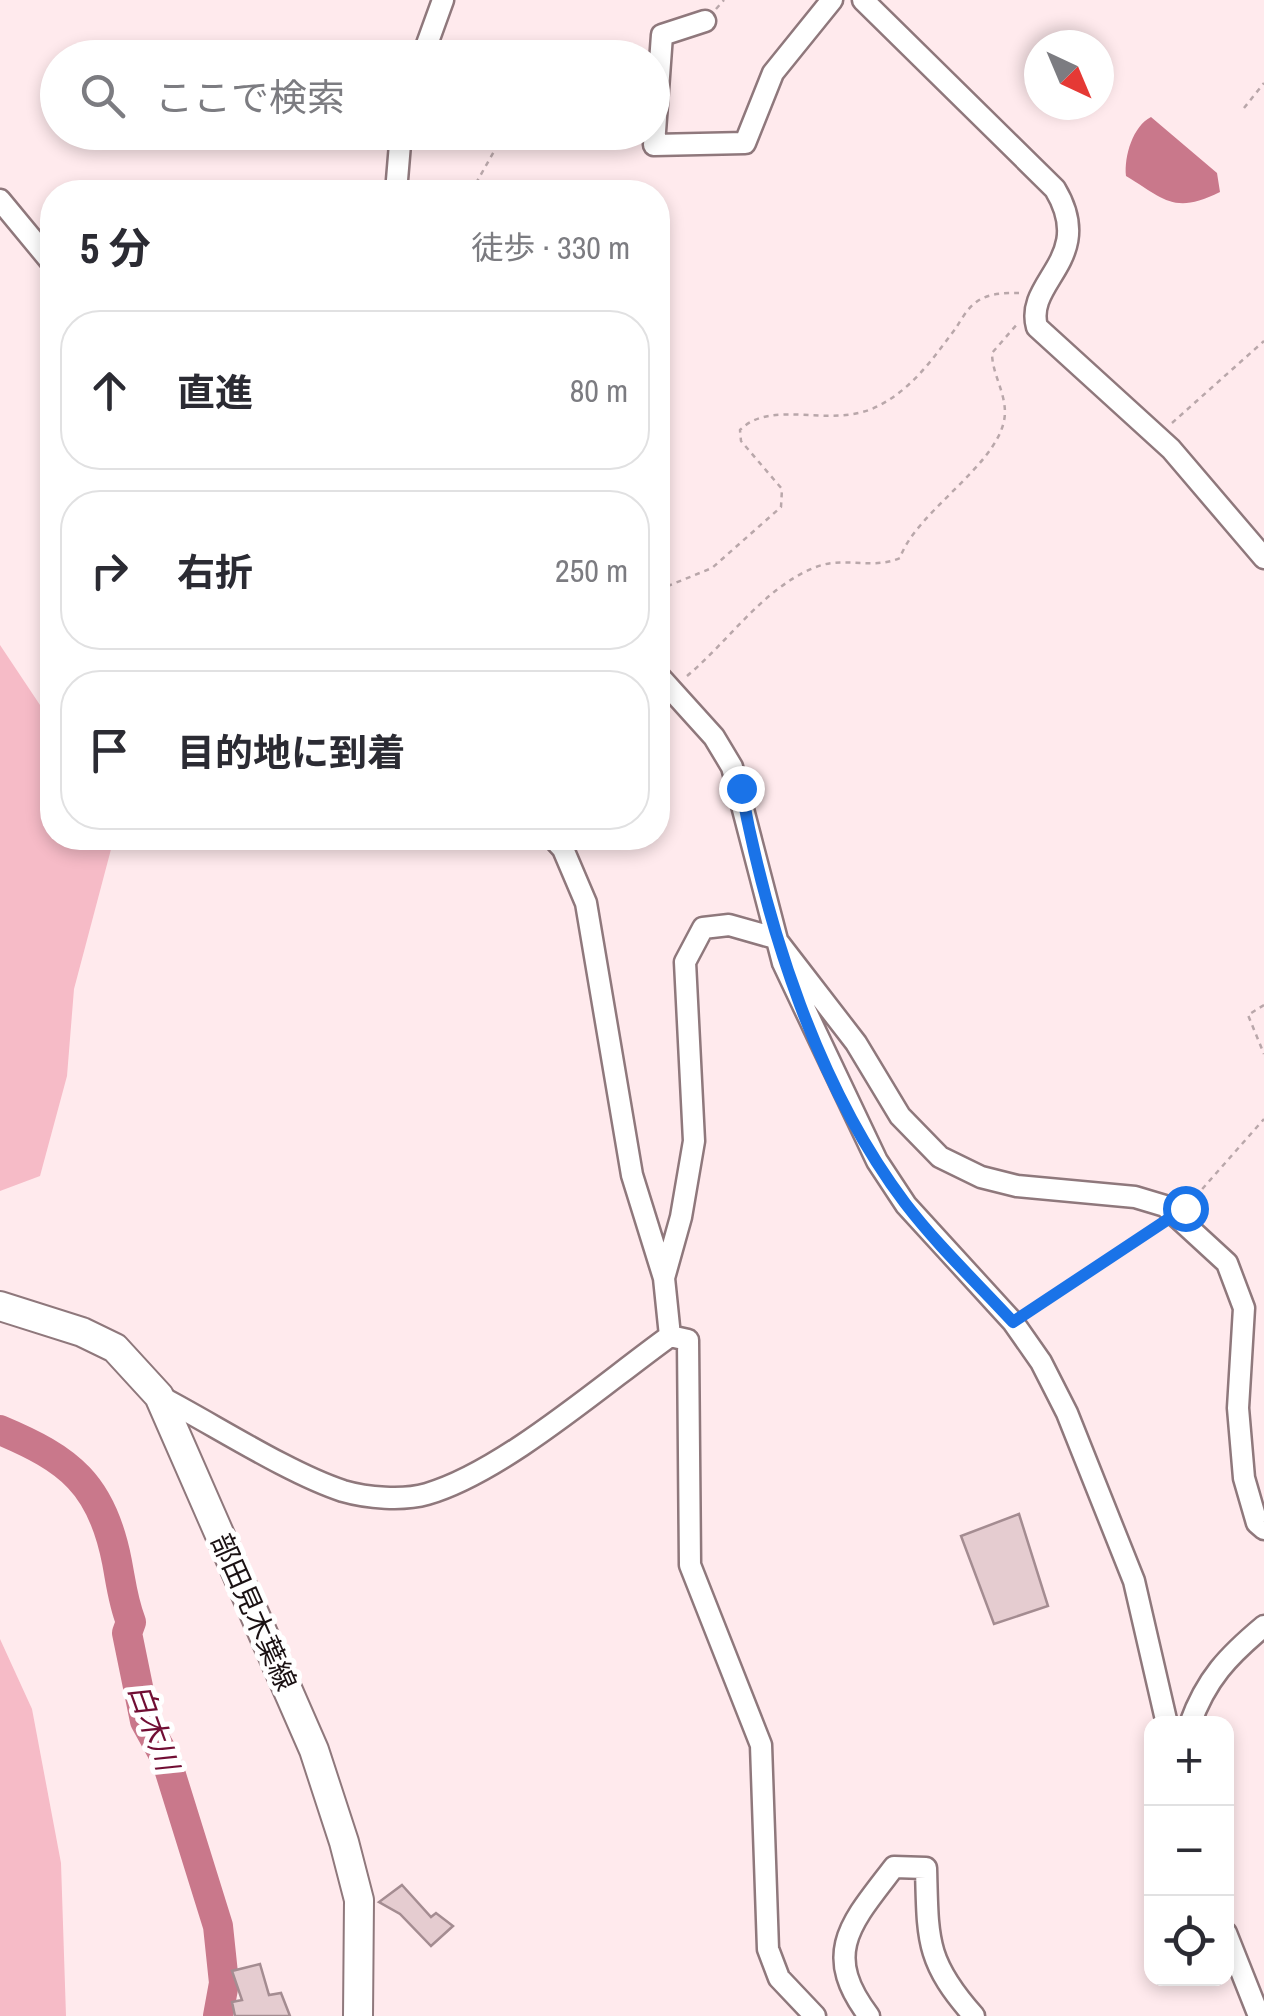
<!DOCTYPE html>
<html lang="ja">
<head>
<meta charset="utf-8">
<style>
  body { margin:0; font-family:"Archivo Narrow","Noto Sans JP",sans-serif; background:#f2f2f3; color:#2b2b33 }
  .controls { position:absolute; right:30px; bottom:30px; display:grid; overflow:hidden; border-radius:20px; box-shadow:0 5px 15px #0003 }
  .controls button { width:90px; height:90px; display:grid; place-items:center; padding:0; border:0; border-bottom:2px solid #e1e1e2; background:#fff; color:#2b2b33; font:50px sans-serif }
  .compass { position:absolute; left:1024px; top:30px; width:90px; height:90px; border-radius:50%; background:#fff; box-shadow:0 5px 15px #0003; rotate:136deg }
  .stop { position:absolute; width:30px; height:30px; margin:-22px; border:8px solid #1a73e8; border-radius:50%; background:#fff }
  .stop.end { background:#1a73e8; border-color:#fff; box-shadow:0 2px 10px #0008 }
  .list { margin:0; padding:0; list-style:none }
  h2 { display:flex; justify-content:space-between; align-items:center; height:130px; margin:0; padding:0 40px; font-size:42px }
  h2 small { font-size:32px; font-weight:400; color:#7c7c81 }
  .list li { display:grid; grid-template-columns:65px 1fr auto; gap:30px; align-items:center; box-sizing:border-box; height:160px; margin:0 20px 20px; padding:0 20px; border:2px solid #e1e1e2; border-radius:40px }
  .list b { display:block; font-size:38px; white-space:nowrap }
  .list em { font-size:32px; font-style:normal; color:#7c7c81 }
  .icon { flex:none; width:55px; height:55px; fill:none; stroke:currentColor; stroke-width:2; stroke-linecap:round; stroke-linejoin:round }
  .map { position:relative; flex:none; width:1264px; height:2016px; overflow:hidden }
  .search { position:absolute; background:#fff; box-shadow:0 5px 15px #0003; left:40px; top:40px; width:630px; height:110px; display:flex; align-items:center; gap:25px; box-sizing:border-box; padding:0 35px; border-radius:55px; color:#7c7c81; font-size:38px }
  .panel { position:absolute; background:#fff; box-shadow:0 5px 15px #0003; left:40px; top:180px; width:630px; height:670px; border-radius:40px }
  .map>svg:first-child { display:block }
  .green { fill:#f6bbc7 }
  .water { fill:#c9788b }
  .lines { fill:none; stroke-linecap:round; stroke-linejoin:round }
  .river { stroke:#c9788b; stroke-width:30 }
  .building { fill:#e5ccd0; stroke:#a48c91; stroke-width:2.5 }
  .street-casing { stroke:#8f787c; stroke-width:25 }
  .secondary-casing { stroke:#8f787c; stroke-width:32 }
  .path { stroke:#b9a7aa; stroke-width:2.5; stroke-dasharray:5 5; stroke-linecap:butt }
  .street { stroke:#fff; stroke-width:20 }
  .secondary { stroke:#fff; stroke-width:28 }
  .route { stroke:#1a73e8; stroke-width:12 }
  .labels { text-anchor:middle; stroke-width:10; stroke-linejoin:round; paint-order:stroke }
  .street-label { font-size:28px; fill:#1a1113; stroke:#fff }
  .water-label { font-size:30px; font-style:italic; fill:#710e34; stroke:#fff }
</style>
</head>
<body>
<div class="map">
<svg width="1264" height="2016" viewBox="0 0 1264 2016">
  <rect width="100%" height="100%" fill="#ffeaed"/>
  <!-- green -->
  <path class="green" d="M0 645 52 723V838H114L74 989 67 1076 40 1176 0 1191Z
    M0 1639 32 1709 61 1863 66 2016H0Z"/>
  <!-- water -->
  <path class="water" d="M1151 117 1217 173 1220 192C1174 215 1164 199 1126 176 1124 156 1133 126 1151 117Z"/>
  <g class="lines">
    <!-- river -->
    <path class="river" d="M0 1430C69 1459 102 1484 117 1562 121 1583 123 1602 131 1622L127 1633 145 1721 166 1759 218 1926 224 1983 218 2016"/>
  </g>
  <!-- building -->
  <path class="building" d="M1019 1514 1048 1606 994 1624 961 1536Z
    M402 1885 431 1917 436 1913 453 1926 431 1946 400 1914 379 1902Z
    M260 1964 269 1995 281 1993 290 2016H235L232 2002 242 2000 232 1971Z"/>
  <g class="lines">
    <defs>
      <path id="street" d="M863 0 1055 189C1097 259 1024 281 1037 327L1171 449 1264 558
        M705 21 662 35 654 145 745 143 773 73 832 0
        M422 58 443 0
        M396 192 401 132
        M0 200 52 263
        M658 675 714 737 732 767 783 963 877 1161 906 1205 1013 1322 1041 1362 1067 1413 1134 1581 1167 1724
        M553 838 563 849 586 903 632 1175 664 1278 670 1336
        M664 1278 681 1217 694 1141 685 962 703 928 729 925 775 938 856 1043 900 1116 940 1157 981 1177 1017 1186 1135 1197 1165 1206 1227 1263 1244 1308 1238 1408 1244 1478 1257 1523 1264 1529
        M159 1396C213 1424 288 1473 343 1491 367 1498 403 1501 427 1494 503 1472 603 1384 670 1336L688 1340 690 1565 761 1745 768 1949 779 1978 815 2016
        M1190 1724C1206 1679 1228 1656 1264 1626
        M1226 1933 1259 2016
        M869 2016C821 1953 851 1923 894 1867L926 1868C928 1939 925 1961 974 2016"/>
      <path id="secondary" d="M0 1306 82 1332 115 1348 159 1396 314 1750 344 1842 359 1900 358 2016"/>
    </defs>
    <!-- street casing -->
    <use href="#street" class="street-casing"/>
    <!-- secondary casing -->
    <use href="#secondary" class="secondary-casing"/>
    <!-- path -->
    <path class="path" d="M716 9 724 0
      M1244 108 1264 83
      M471 192 505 132
      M1172 423 1264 341
      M658 590 712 568 781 507 782 489 741 441 740 430C773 397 833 431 880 405 914 387 934 357 956 328 961 320 967 309 975 303 987 293 1004 293 1019 293
      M687 676C729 641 764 587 816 567 844 556 873 570 900 558 916 512 994 468 1004 421 1009 397 992 376 992 353L1019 322
      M1264 1005 1248 1015 1264 1054
      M1189 1204 1264 1119
      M1027 1312 1159 1226"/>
    <!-- street -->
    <use href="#street" class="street"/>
    <!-- secondary -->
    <use href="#secondary" class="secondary"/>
  </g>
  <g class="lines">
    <!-- route -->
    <path class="route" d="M741 788C767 928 818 1088 905 1203 937 1245 977 1283 1013 1322L1185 1208"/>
  </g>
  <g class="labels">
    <!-- street labels -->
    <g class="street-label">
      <text transform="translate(254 1612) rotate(66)" y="10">部田見木葉線</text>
    </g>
    <!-- water labels -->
    <g class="water-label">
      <text transform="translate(153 1727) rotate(70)" y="10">白木川</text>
    </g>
  </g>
</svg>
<div class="controls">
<button>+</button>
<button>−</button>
<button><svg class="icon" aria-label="locate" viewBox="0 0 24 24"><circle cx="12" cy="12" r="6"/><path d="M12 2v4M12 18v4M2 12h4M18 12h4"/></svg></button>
</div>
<svg class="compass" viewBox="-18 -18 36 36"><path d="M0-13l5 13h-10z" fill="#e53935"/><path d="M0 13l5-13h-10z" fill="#7c7c81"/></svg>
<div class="stop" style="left:1185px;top:1208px"></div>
<div class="stop end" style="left:741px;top:788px"></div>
<div class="search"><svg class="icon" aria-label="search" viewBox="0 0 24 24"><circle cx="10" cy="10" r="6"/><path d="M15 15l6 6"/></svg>ここで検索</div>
<section class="panel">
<h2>5 分<small>徒歩 · 330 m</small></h2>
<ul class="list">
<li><svg class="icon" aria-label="ahead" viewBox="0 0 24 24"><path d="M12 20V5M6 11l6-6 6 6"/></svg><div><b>直進</b></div><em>80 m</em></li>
<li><svg class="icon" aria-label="right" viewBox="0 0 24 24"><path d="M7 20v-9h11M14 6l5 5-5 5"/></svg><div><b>右折</b></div><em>250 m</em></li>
<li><svg class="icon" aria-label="arrive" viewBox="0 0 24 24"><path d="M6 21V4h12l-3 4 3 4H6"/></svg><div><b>目的地に到着</b></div></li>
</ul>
</section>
</div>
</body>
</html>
